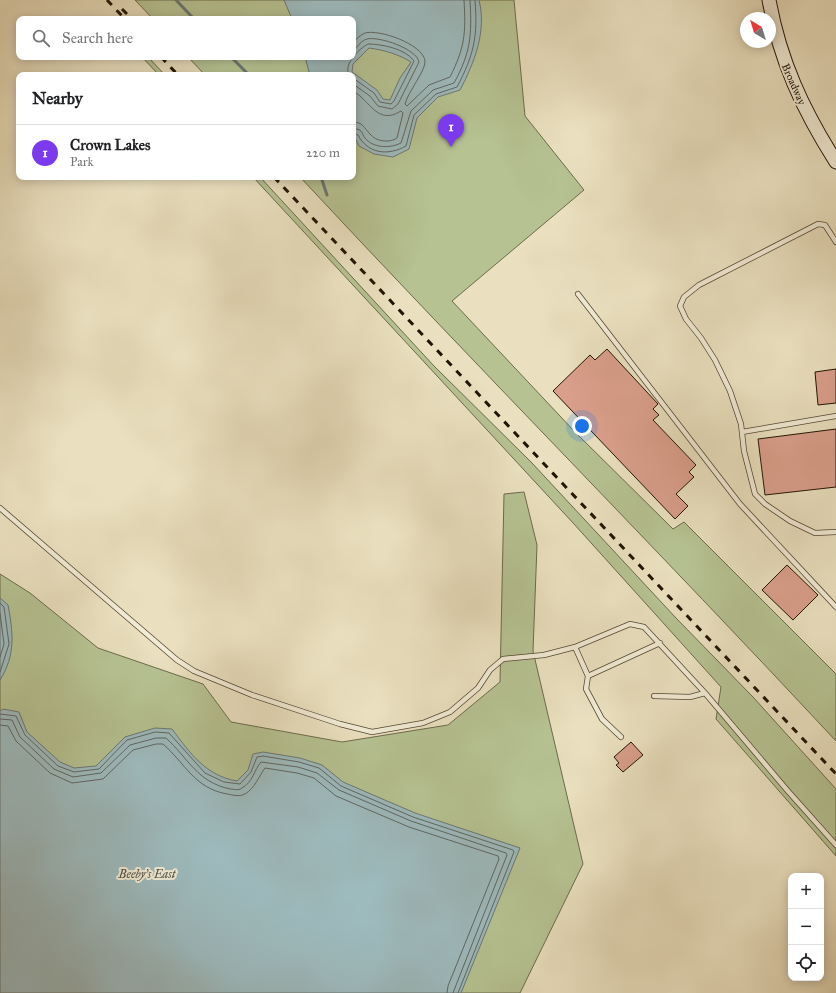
<!DOCTYPE html>
<html lang="en">
<head>
<meta charset="utf-8">
<style>
  body { margin:0; font-family:"IM FELL Great Primer",serif; background:#f6f6f6; color:#202124 }
  .controls { position:absolute; right:12px; bottom:12px; display:grid; overflow:hidden; border-radius:8px; box-shadow:0 2px 10px #0003 }
  .controls button { width:36px; height:36px; display:grid; place-items:center; padding:0; border:0; border-bottom:1px solid #e0e0e0; background:#fff; color:#202124; font:20px sans-serif }
  .compass { position:absolute; left:740px; top:12px; width:36px; height:36px; border-radius:50%; background:#fff; box-shadow:0 2px 10px #0003; rotate:322deg }
  .you { position:absolute; left:582px; top:426px; width:14px; height:14px; margin:-10px; border:3px solid #fff; border-radius:50%; background:#1a73e8; box-shadow:0 0 0 6px #1a73e833 }
  .badge { display:grid; place-items:center; width:26px; height:26px; border-radius:50%; background:#7c3aed; color:#fff; font-size:13px; font-weight:700 }
  .pin { position:absolute; translate:-50% -33px; filter:drop-shadow(0 1px 2px #0008) }
  .pin::after { content:''; position:absolute; top:21px; width:14px; height:12px; background:inherit; clip-path:polygon(0 0,100% 0,50% 100%) }
  .list { margin:0; padding:0; list-style:none }
  h2 { display:flex; justify-content:space-between; align-items:center; height:52px; margin:0; padding:0 16px; font-size:17px }
  h2 small { font-size:13px; font-weight:400; color:#757577 }
  .list li { display:grid; grid-template-columns:26px 1fr auto; gap:12px; align-items:center; box-sizing:border-box; height:56px; padding:0 16px; border-top:1px solid #e0e0e0 }
  .list b { display:block; font-size:15px; white-space:nowrap }
  .list p { margin:0; font-size:13px; white-space:nowrap; color:#757577 }
  .list em { font-size:13px; font-style:normal; color:#757577 }
  .icon { flex:none; width:22px; height:22px; fill:none; stroke:currentColor; stroke-width:2; stroke-linecap:round; stroke-linejoin:round }
  .map { position:relative; flex:none; width:836px; height:993px; overflow:hidden }
  .search { position:absolute; background:#fff; box-shadow:0 2px 10px #0003; left:16px; top:16px; width:340px; height:44px; display:flex; align-items:center; gap:10px; box-sizing:border-box; padding:0 14px; border-radius:8px; color:#757577; font-size:15px }
  .panel { position:absolute; background:#fff; box-shadow:0 2px 10px #0003; left:16px; top:72px; width:340px; height:108px; border-radius:8px }
  .map>svg:first-child { display:block }
  .green { fill:#b6c292; stroke:#6c6a4c }
  .water { fill:#9dbabd; stroke:#6b7773; fill-rule:evenodd }
  .lines { fill:none; stroke-linecap:round; stroke-linejoin:round }
  .shore { stroke:#5f6661; stroke-width:1 }
  .stream { stroke:#6b7773; stroke-width:3 }
  .building { fill:#da9f8b; stroke:#211305 }
  .service-casing { stroke:#534634; stroke-width:6 }
  .secondary-casing { stroke:#211305; stroke-width:15 }
  .service { stroke:#f1ebd5; stroke-width:4.5 }
  .secondary { stroke:#f1ebd5; stroke-width:13 }
  .rail { stroke:#211305; stroke-width:3; stroke-dasharray:7 7; stroke-linecap:butt }
  .labels { text-anchor:middle; stroke-width:4; stroke-linejoin:round; paint-order:stroke }
  .street-label { font-size:11px; fill:#211305; stroke:#f1ebd5 }
  .water-label { font-size:12px; font-style:italic; fill:#4c4d45; stroke:#f1ebd5 }
</style>
</head>
<body>
<div class="map">
<svg width="836" height="993" viewBox="0 0 836 993">
  <rect width="100%" height="100%" fill="#eae0bf"/>
  <filter id="stains"><feTurbulence type="fractalNoise" baseFrequency=".005" numOctaves="4"/><feColorMatrix values="0 0 0 0 .2 0 0 0 0 .09 0 0 0 0 .02 0 0 0 .5 -.17"/></filter>
  <radialGradient id="worn" r=".72"><stop offset=".6" stop-color="#630" stop-opacity="0"/><stop offset="1" stop-color="#630" stop-opacity=".3"/></radialGradient>
  <!-- green -->
  <path class="green" d="M135 0H514L525 116 584 190 452 301 575 432 673 529 684 522 836 674V741C659 551 477 367 300 177H353V75H205L188 57H353V19H153Z
    M142 57H148L165 75H159Z
    M253 177H260L434 366 532 463 676 618 753 697 836 789V856L716 719 721 687 574 524Z
    M524 492 537 545 533 651 583 864 520 993H0V574L30 593 98 648 203 684 231 722 342 742 448 725 500 682 504 494Z"/>
  <!-- water -->
  <path class="water" d="M284 0H479C487 32 474 63 460 90L438 97 417 118 409 149 393 157 374 154 359 146 353 134V75H310L305 57H353V19H292ZM369 48C384 50 398 54 411 62L400 78 390 100 383 99 377 90 352 72 353 64Z
    M0 598 8 605C13 632 16 655 0 680Z
    M3 709 19 712 27 732 60 762 74 768 96 766 125 737 155 728 172 729C190 753 206 776 237 781L248 770 253 754 263 752 300 758 322 765 343 782 415 813 520 848 461 993H0V711Z"/>
  <g class="lines">
    <!-- shore -->
    <path class="shore" d="M353 42C357 39 360 35 365 33 379 29 423 44 425 61 426 70 408 92 405 104L407 106 429 85 450 77C465 47 466 33 464 0
      M353 51C357 47 362 40 367 39 379 36 417 49 419 62L398 104 392 109 378 106 370 96 353 84
      M349 75C343 64 359 49 368 44 382 44 406 49 414 61L394 101 391 104 380 102 374 93 353 78
      M353 91C370 100 377 126 401 111L403 113 397 138C390 143 376 142 370 134 364 128 363 122 353 122
      M353 128 360 130C363 133 363 136 365 138 374 149 391 148 401 143L411 111 433 90 454 83C471 52 472 35 470 0
      M353 133 358 135C368 154 388 156 406 146L414 115 436 94 457 87C474 55 478 36 475 0
      M0 603 4 607 9 644 0 672
      M0 613 4 644 0 657
      M0 714 16 716 25 735 58 766 74 772 99 769 127 740 155 732 169 733 205 773 224 782 240 784 251 772 257 757 263 756 299 762 319 768 341 786 413 817 513 850 514 852 458 993
      M0 719 12 720 20 737 54 769 73 777 101 773 130 745 156 738H166C188 758 197 782 230 789 234 789 238 791 242 788 253 782 254 770 261 762L298 767 317 773 339 790 411 821 506 853 507 855 453 993
      M0 725 8 726 16 741 50 773 72 783 103 779 133 750 156 744H163C185 763 194 788 227 794 233 795 239 797 245 794 255 788 259 776 265 768L297 773 314 778 336 796 409 827 498 856 499 859 448 986 447 993"/>
    <!-- stream -->
    <path class="stream" d="M176 0 194 19
      M231 57 249 75
      M321 177 327 195"/>
  </g>
  <!-- building -->
  <path class="building" d="M607 349 658 404 653 409 659 415 653 420 696 465 689 472 694 477 676 494 688 506 675 519 553 391 590 355 595 360Z
    M836 369V403L818 405 815 372Z
    M836 429V487L765 495 758 439Z
    M787 565 818 595 793 620 762 590Z
    M631 742 643 755 623 772 616 765 619 763 614 757Z"/>
  <g class="lines">
    <defs>
      <path id="service" d="M836 242 825 225 818 224 699 285 684 297 680 306 686 319 701 338 715 360 730 391 741 424 744 451 755 494 765 504 790 521 815 533 836 532
        M578 294 740 504 836 607
        M742 432 836 416
        M0 508 177 660 194 671 252 695 340 724 372 732 423 723 450 712 478 688 490 670 503 659 544 655 575 647
        M660 643 588 676 575 647 630 624 644 627 705 693 787 790 836 845
        M588 676 586 689 602 719 621 737
        M654 696 690 697 705 693"/>
      <path id="secondary" d="M769 0C780 61 803 110 836 162"/>
    </defs>
    <!-- service casing -->
    <use href="#service" class="service-casing"/>
    <!-- secondary casing -->
    <use href="#secondary" class="secondary-casing"/>
    <!-- service -->
    <use href="#service" class="service"/>
    <!-- secondary -->
    <use href="#secondary" class="secondary"/>
    <!-- rail -->
    <path class="rail" d="M107 0 125 19
      M122 9 132 19
      M161 57 178 75
      M274 177 836 774"/>
  </g>
  <g class="labels">
    <!-- street labels -->
    <g class="street-label">
      <text transform="translate(794 84) rotate(66)" y="4">Broadway</text>
    </g>
    <!-- water labels -->
    <g class="water-label">
      <text x="147" y="878">Beeby's East</text>
    </g>
  </g>
  <rect width="100%" height="100%" filter="url(#stains)"/>
  <rect width="100%" height="100%" fill="url(#worn)"/>
</svg>
<div class="controls">
<button>+</button>
<button>−</button>
<button><svg class="icon" aria-label="locate" viewBox="0 0 24 24"><circle cx="12" cy="12" r="6"/><path d="M12 2v4M12 18v4M2 12h4M18 12h4"/></svg></button>
</div>
<svg class="compass" viewBox="-18 -18 36 36"><path d="M0-13l5 13h-10z" fill="#e53935"/><path d="M0 13l5-13h-10z" fill="#757577"/></svg>
<div class="you"></div>
<div class="pin badge" style="left:451px;top:147px">1</div>
<div class="search"><svg class="icon" aria-label="search" viewBox="0 0 24 24"><circle cx="10" cy="10" r="6"/><path d="M15 15l6 6"/></svg>Search here</div>
<section class="panel">
<h2>Nearby<small></small></h2>
<ul class="list">
<li><span class="badge">1</span><div><b>Crown Lakes</b><p>Park</p></div><em>220 m</em></li>
</ul>
</section>
</div>
</body>
</html>
